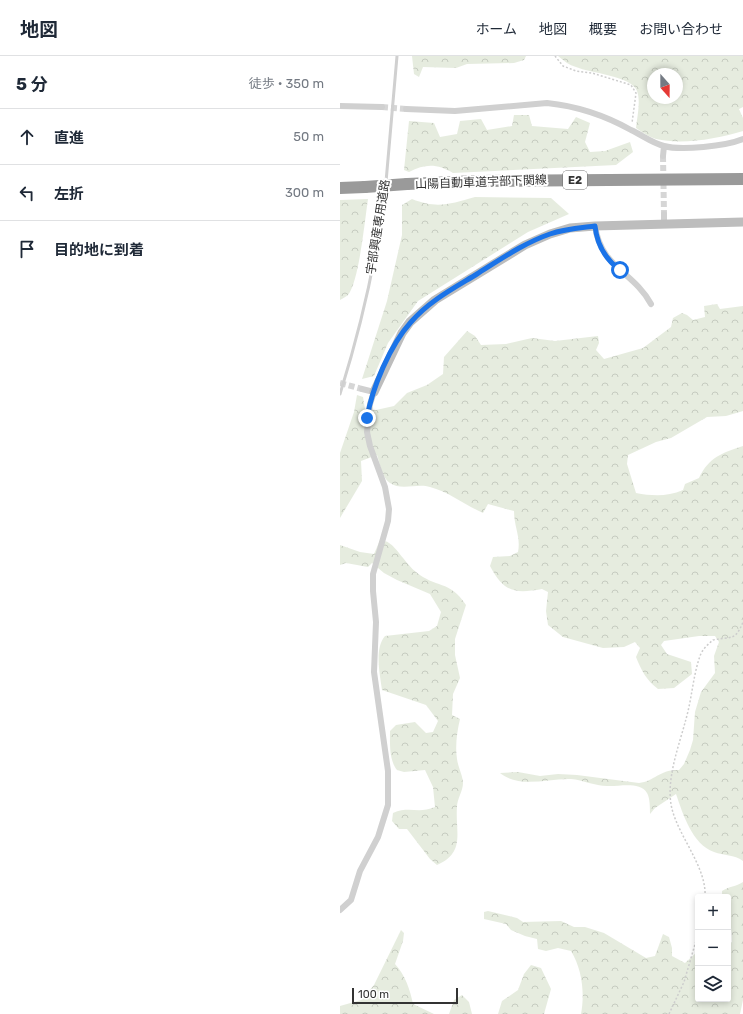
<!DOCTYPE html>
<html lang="ja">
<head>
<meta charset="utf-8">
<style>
  body { margin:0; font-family:Rubik,"Noto Sans JP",sans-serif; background:#f6f6f7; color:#1f2937 }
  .controls { position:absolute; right:12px; bottom:12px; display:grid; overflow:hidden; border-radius:4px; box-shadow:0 2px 6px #0003 }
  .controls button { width:36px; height:36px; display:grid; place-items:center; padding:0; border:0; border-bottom:1px solid #e0e1e3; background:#fff; color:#1f2937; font:20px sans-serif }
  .compass { position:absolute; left:307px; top:12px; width:36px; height:36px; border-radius:50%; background:#fff; box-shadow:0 2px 6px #0003; rotate:159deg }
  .scale { position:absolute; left:12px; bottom:10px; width:106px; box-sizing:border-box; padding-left:4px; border:2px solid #333; border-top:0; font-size:11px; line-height:14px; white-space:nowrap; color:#333; -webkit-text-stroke:3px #fff; paint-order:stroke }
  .stop { position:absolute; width:12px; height:12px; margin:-9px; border:3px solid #1a73e8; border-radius:50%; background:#fff }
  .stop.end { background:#1a73e8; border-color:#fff; box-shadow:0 1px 4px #0008 }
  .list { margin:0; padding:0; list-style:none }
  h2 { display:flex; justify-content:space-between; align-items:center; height:52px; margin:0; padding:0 16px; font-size:17px }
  h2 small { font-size:13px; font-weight:400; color:#747a83 }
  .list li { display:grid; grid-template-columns:26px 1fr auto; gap:12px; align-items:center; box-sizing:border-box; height:56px; padding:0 16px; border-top:1px solid #e0e1e3 }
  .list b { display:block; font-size:15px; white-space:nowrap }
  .list em { font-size:13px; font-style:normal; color:#747a83 }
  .icon { flex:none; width:22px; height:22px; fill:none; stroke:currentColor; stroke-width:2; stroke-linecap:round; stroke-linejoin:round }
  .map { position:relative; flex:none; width:403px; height:958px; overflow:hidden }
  header { display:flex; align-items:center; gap:24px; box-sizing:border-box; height:56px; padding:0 20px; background:#fff; border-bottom:1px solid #e0e1e3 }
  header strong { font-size:19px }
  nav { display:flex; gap:22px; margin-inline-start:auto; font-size:14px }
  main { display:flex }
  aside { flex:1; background:#fff }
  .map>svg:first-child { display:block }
  .forest { fill:url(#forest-crowns); fill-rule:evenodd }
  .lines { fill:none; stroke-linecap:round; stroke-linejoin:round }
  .street-tunnel { stroke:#d6d6d6; stroke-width:6; stroke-dasharray:6 3; stroke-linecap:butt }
  .path { stroke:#cdcdcd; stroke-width:1.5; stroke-dasharray:2 2; stroke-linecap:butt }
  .lane { stroke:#d0d0d0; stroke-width:3 }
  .street { stroke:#d0d0d0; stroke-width:6 }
  .secondary { stroke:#bdbdbd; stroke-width:9 }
  .highway { stroke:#9a9a9a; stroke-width:12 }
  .highway-bridge { stroke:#9a9a9a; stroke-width:12 }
  .route { stroke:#1a73e8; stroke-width:5 }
  .labels { text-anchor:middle; stroke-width:4; stroke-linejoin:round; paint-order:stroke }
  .shield { fill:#fff; stroke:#707070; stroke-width:1 }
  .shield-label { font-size:11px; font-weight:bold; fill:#333 }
  .street-label { font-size:12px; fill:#333; stroke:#fff }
</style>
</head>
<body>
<header>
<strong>地図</strong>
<nav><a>ホーム</a><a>地図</a><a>概要</a><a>お問い合わせ</a></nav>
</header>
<main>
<aside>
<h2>5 分<small>徒歩 · 350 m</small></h2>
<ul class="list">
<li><svg class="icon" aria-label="ahead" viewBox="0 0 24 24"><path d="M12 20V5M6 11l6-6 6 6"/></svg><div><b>直進</b></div><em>50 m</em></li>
<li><svg class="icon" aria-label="left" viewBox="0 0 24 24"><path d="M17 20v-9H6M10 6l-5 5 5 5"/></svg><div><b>左折</b></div><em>300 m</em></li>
<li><svg class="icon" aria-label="arrive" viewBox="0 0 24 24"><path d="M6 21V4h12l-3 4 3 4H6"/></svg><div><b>目的地に到着</b></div></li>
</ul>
</aside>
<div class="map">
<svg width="403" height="958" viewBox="0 0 403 958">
  <defs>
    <pattern id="forest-crowns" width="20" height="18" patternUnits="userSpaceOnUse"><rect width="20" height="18" fill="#e6ecdf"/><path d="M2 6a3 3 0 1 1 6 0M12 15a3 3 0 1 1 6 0" fill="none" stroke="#c6cbc0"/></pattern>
  </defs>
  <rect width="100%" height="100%" fill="#fff"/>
  <!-- forest -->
  <path class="forest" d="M72 0H186L184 4 174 7 127 8 116 12 83 11 79 21 74 18Z
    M218 0H403V51L399 53 403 62V75C378 83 341 89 316 83 309 81 302 76 296 72 297 61 301 46 297 35 292 20 250 17 236 11 229 9 224 5 218 0ZM313 18H337V42H313Z
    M174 59H189L192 70 228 73 236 61 250 67 245 86 250 96 265 95 290 86 293 96 276 109 113 117C98 108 86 107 69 116L64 114 69 65 94 67 100 81 117 78 120 65 141 63 147 74 172 70Z
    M135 141 211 142 229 158 188 176 78 245 48 287 34 320 22 323 47 245 62 179V149L72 143C97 153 110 148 135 141Z
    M28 143C25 163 19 226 8 239 6 241 3 242 0 244V144Z
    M377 248 380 253 403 250V355L386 360 367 361 331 382 316 386 288 399 287 408 296 437C312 440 327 441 343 434L345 428 359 422C369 401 382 397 403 390V805C394 798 384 800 374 796 352 788 343 758 336 738L315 752 310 758C310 752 310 742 307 737 300 725 278 731 267 730 255 730 243 724 231 723 208 722 180 733 160 717L178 716 200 720 218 718 237 719 299 727C315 725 320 713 339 714L344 708 350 694 353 684 355 656 361 636 375 617 374 600 379 586 375 580H359L324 585 321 589 327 598 351 606 352 618 334 632 318 633C307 625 301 614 296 601L300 592 295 586 284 591 263 592 223 581 208 569 206 555 208 536 202 533C174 538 164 536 150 510L153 501 170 500 178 496C181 481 174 471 174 455L148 448 143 457C125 449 109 436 90 431 78 427 61 435 50 427 42 422 40 408 37 399L21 405 22 425 0 462V397L14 356 17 339 23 341 25 353 36 354 54 350 67 337 87 329 103 318 104 301 127 275 135 280 141 289 166 288 192 282 215 285 258 280 259 287 256 294 264 303 303 292 331 271 333 262 342 257 347 259 353 264 365 261 364 250Z
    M40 484C43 485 47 485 49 487 56 491 67 509 76 516 95 532 110 524 126 549L115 583V599L120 622 113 638 112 659 120 663C117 676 115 690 117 703 118 711 123 720 123 727 123 735 117 743 117 751 115 776 126 796 97 809L90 803 67 773H59L52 765 53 757C69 750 79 758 95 751L93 731 85 714 64 716 57 714C49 704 50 688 50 675L56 669 75 666 86 677 93 676 98 665 86 649 42 634C40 618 34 593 45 580L89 575 97 570 101 556 90 538 57 524 44 517 32 507 28 511 6 507 0 509V489L20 496 34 498Z
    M403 826V944L400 958H241C245 937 242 913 231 895L218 892 206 895 198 893 197 883 185 880 171 874 166 868 144 863V856L148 855 177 862 183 866 221 865 234 871H245L264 877 306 902 315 900 323 878 329 881 332 892V900L345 907 358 895V943H388V888L392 886C392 871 388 856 388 841H382V835C389 830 396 831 403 826Z
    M61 874 64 877 63 885 55 908C65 919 70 933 73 948L94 958H0V950L21 944 34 929Z
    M191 909 201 912 211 933 204 958H158L162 945 178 934 184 918Z
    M122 939 129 946 132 958H109L114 944Z"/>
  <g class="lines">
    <!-- street-tunnel -->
    <path class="street-tunnel" d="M42 51 66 53
      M323 100 324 158
      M0 327 22 333"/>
    <!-- path -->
    <path class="path" d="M215 0 223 10 236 15 252 17 291 29 296 37 292 67
      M365 841C367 812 339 781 332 753 325 725 339 690 346 663 352 642 353 620 360 600 362 594 368 588 373 584 391 580 395 586 403 566
      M329 958 344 926 358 878"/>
    <!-- lane -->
    <path class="lane" d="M46 126 57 0
      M0 338C21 271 37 203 45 133"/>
    <!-- street -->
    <path class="street" d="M0 50 42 51
      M66 53 115 55 207 47C236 50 266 60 291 74 302 79 312 87 324 90 341 95 386 90 403 83
      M323 100 324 90
      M324 158V168
      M255 170C261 212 293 215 311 248
      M0 854 11 844 20 815 38 781 48 749V715L34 616 36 566 33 535V518L48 465 49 453 45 431 30 390 27 376 30 348 34 336 22 333"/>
    <!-- secondary -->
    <path class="secondary" d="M34 336 62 277 70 266 95 244 185 189 210 178 230 172 255 170 403 166"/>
    <!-- highway -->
    <path class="highway" d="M67 128 137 125 403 123
      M0 132 25 131"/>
    <!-- highway-bridge -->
    <path class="highway-bridge" d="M25 131 67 128"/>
  </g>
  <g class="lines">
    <!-- route -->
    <path class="route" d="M27 362C32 332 50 289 71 266 89 245 114 232 137 218 161 203 184 187 210 178 224 173 239 172 255 170 257 189 265 203 280 214"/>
  </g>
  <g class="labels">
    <!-- shield labels -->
    <rect class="shield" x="223" y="115" width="24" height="18" rx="3"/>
    <g class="shield-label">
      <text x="235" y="128">E2</text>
    </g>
    <!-- street labels -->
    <g class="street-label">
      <text transform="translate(141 126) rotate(-2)" y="4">山陽自動車道宇部下関線</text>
      <text transform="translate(38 171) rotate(-81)" y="4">宇部興産専用道路</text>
    </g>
  </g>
</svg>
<div class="controls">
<button>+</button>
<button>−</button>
<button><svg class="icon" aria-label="layers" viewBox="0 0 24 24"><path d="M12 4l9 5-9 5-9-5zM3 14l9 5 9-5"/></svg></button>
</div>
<svg class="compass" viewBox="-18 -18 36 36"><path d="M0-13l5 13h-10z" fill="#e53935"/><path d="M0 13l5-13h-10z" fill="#747a83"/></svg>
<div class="scale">100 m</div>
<div class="stop" style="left:280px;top:214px"></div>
<div class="stop end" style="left:27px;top:362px"></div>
</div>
</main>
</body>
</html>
